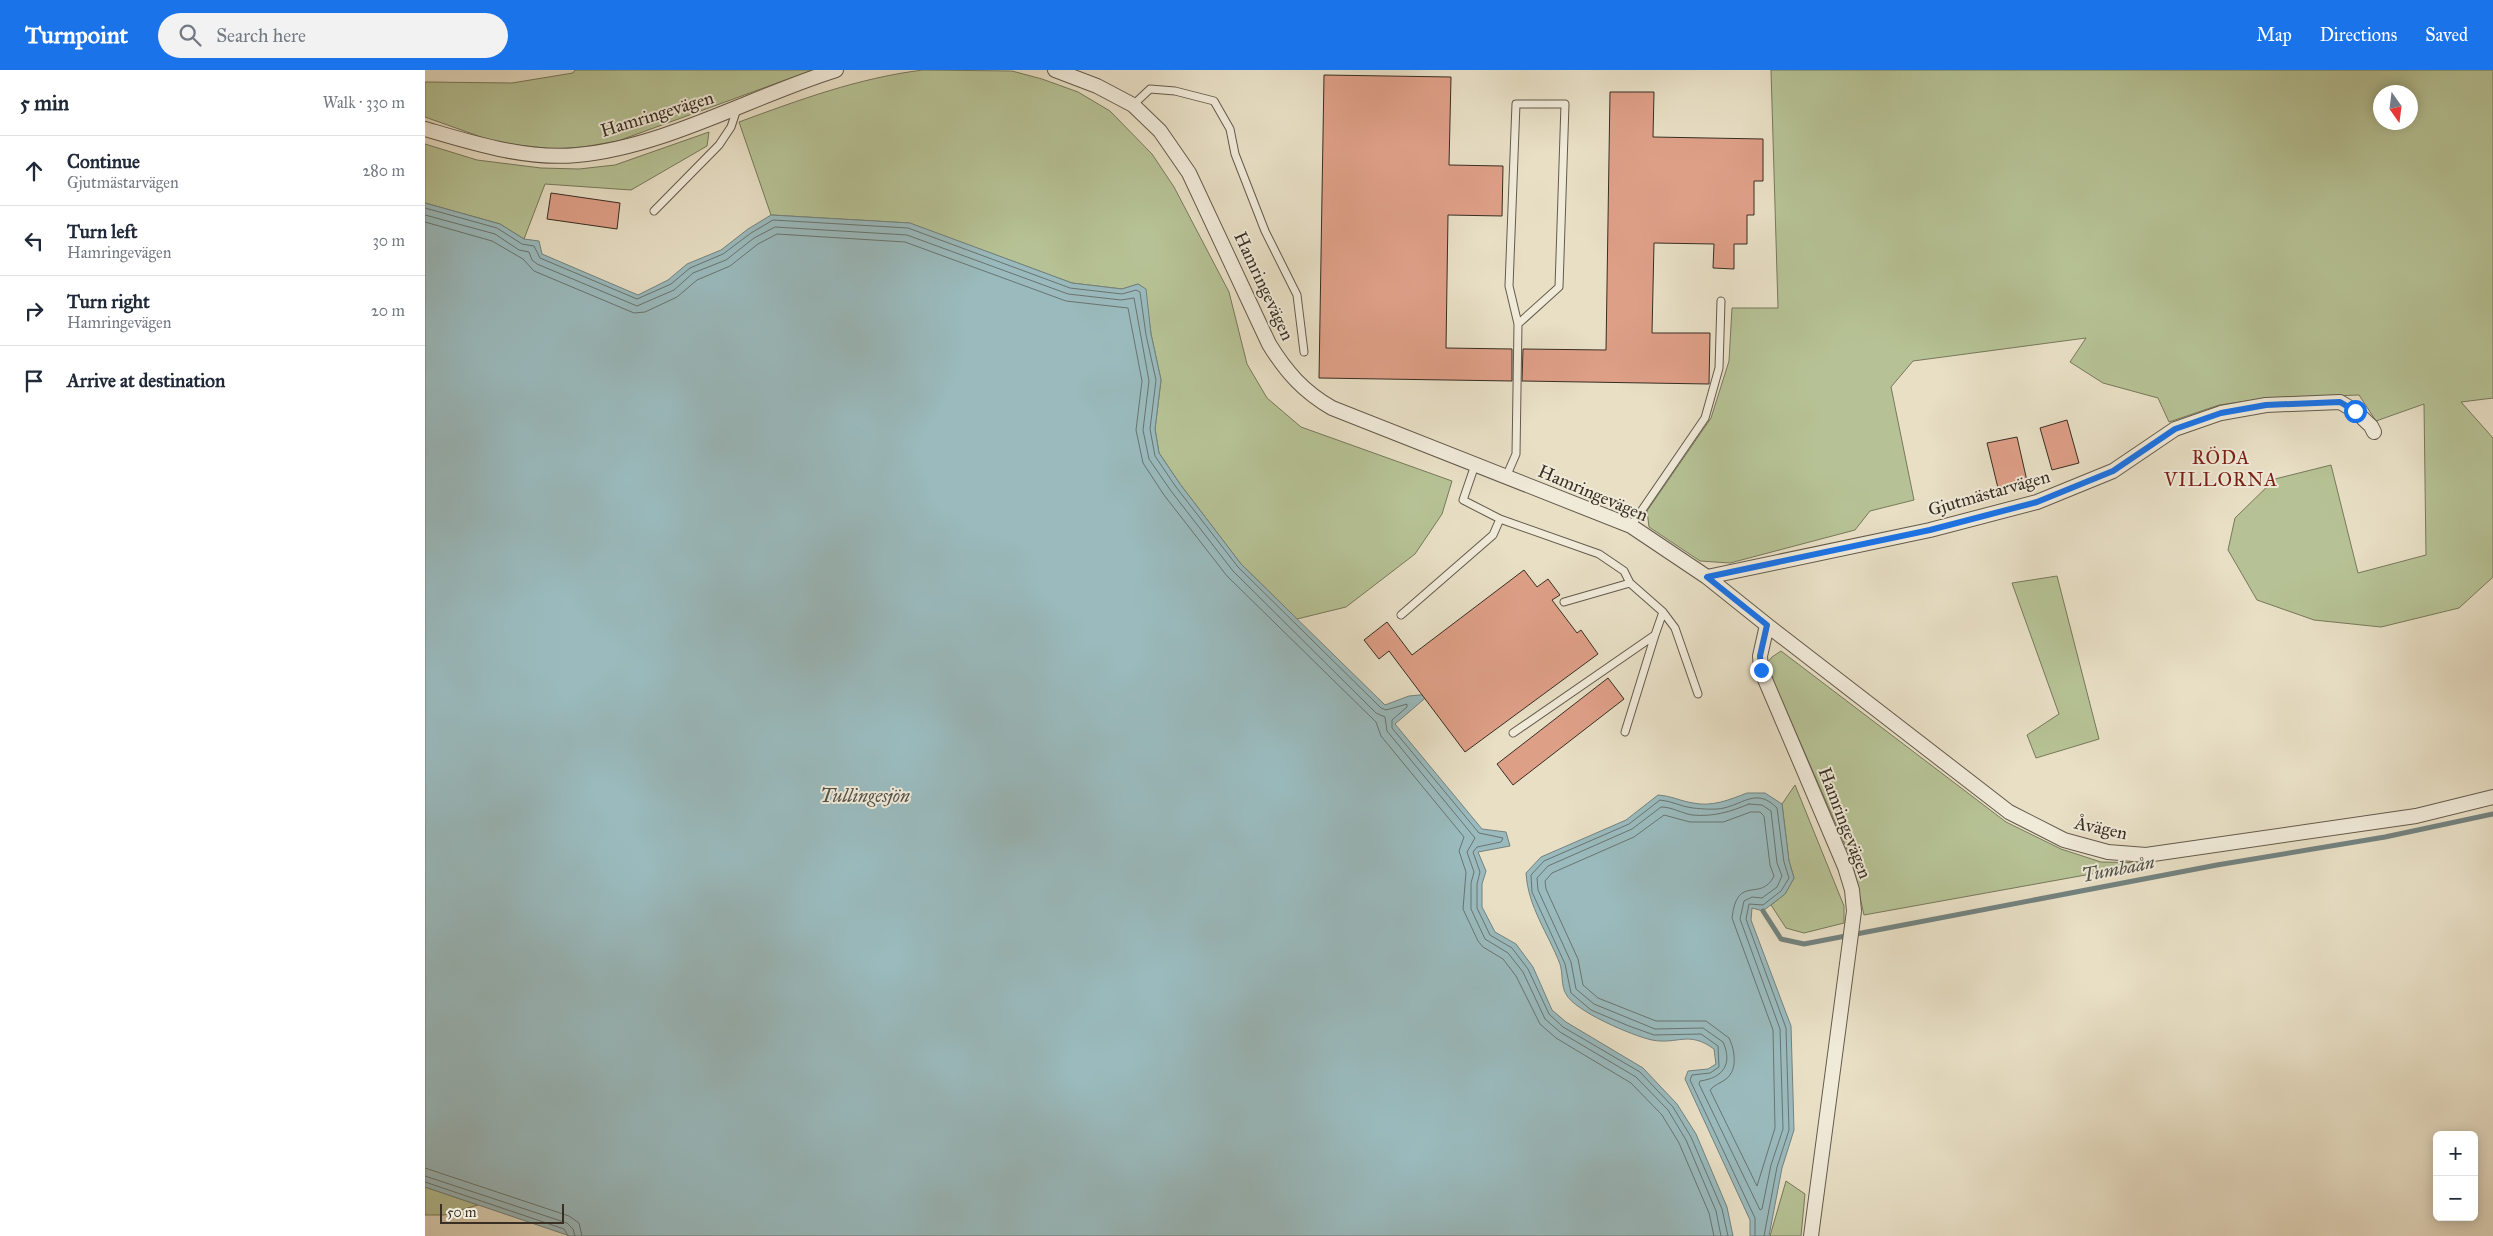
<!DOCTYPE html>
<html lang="en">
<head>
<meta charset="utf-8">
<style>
  body { margin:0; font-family:"IM FELL Great Primer",serif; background:#f2f2f3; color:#1f2937 }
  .controls { position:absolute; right:15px; bottom:15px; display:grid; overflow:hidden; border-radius:8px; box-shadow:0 2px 12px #0003 }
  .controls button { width:45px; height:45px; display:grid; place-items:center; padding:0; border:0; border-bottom:1px solid #e0e1e3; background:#fff; color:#1f2937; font:25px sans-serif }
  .compass { position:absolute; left:1948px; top:15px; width:45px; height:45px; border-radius:50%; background:#fff; box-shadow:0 2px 12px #0003; rotate:166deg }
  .scale { position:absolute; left:15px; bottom:12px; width:124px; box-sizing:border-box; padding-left:5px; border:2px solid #382e23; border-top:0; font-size:14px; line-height:18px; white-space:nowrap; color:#382e23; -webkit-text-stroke:4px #f0ead9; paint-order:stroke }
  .stop { position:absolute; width:15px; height:15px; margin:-11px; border:4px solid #1a73e8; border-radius:50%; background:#fff }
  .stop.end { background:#1a73e8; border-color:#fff; box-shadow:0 1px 5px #0008 }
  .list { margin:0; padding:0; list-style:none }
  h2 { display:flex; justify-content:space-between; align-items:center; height:65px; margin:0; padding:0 20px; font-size:21px }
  h2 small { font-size:16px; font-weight:400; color:#747a83 }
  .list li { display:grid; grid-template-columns:32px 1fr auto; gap:15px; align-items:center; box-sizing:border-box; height:70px; padding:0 20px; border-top:1px solid #e0e1e3 }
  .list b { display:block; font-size:19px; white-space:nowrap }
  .list p { margin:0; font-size:16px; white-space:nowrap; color:#747a83 }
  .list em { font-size:16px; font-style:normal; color:#747a83 }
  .icon { flex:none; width:28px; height:28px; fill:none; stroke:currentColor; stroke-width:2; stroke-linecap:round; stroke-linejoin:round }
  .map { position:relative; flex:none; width:2068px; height:1166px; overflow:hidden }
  header { display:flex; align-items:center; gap:30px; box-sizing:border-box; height:70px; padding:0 25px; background:#1a73e8; color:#fff }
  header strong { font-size:24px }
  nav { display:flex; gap:28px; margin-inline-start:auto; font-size:18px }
  .search { width:350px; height:45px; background:#f2f2f3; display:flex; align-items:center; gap:12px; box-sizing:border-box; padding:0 18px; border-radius:28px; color:#747a83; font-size:19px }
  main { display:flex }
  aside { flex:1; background:#fff }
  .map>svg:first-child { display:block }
  .green { fill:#b6c295; stroke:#77785c; fill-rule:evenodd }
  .water { fill:#9ababd; stroke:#73827f }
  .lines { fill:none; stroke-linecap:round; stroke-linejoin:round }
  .shore { stroke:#697470; stroke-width:1 }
  .stream { stroke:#73827f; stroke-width:5 }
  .building { fill:#de9f87; stroke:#382e23 }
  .lane-casing { stroke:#645a4c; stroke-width:9 }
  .street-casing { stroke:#645a4c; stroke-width:16 }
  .lane { stroke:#f0ead9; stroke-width:7 }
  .street { stroke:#f0ead9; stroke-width:14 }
  .route { stroke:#1a73e8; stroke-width:6 }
  .labels { text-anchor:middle; stroke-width:4; stroke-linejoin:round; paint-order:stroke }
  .street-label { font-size:18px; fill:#382e23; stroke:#f0ead9 }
  .neighbourhood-label { font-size:19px; letter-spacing:1px; fill:#7a1f14; stroke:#f0ead9 }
  .water-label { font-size:19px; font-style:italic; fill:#50514a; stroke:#f0ead9 }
</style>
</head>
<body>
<header>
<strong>Turnpoint</strong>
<div class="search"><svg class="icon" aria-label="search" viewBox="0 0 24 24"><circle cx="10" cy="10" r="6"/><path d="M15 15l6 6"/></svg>Search here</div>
<nav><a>Map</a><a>Directions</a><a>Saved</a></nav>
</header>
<main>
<aside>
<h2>5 min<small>Walk · 330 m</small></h2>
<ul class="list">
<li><svg class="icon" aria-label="ahead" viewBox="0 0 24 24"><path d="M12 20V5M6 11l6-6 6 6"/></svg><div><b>Continue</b><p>Gjutmästarvägen</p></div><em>280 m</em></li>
<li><svg class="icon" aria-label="left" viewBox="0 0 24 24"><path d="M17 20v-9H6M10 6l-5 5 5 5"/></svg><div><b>Turn left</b><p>Hamringevägen</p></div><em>30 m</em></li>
<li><svg class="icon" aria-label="right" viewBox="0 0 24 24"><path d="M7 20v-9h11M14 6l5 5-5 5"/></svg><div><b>Turn right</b><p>Hamringevägen</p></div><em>20 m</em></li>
<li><svg class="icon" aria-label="arrive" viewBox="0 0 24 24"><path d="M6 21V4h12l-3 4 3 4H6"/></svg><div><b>Arrive at destination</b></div></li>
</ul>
</aside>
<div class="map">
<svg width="2068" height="1166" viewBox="0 0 2068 1166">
  <rect width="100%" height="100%" fill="#e8dfc5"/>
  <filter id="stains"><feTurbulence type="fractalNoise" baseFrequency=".004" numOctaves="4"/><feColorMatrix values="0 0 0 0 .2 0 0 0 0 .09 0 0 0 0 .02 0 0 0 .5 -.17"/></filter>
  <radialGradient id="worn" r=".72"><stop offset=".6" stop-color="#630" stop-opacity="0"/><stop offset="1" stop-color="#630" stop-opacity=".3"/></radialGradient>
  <!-- green -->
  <path class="green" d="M150 0H388L193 71 158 77 129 79 73 73 0 47V12L87 13 148 3Z
    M498 0 587 1 617 9 653 22 685 41 727 84 749 117 804 222 822 294 842 328 876 357 1027 411 1017 444 990 484 921 537 872 549 816 494 755 414 734 383 730 359 736 310 726 264 720 219 713 214 697 219 647 213 484 153 346 145 314 52C374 30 433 8 498 0Z
    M1346 0H2068V328L2036 332 2068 368V507L2034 538 1956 557 1889 550 1832 530 1803 480 1810 448 1850 409 1906 395 1933 503 2001 485 1999 334 1951 351 1934 325 1844 328 1794 335 1744 352 1733 328 1678 313 1645 292 1661 268 1488 291 1466 317 1489 430 1445 441 1430 460 1305 493 1275 491 1224 457 1222 441 1286 348 1304 291 1307 238H1353ZM1956 22H1986V52H1956Z
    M284 62 282 76 206 120 120 114 99 169 75 154 0 133V74L52 90 116 98 154 99 190 95Z
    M1632 506 1674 669 1611 688 1602 665 1634 644 1587 513Z
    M1356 581 1581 752 1636 779 1676 792 1727 793 1439 845 1427 791 1341 594 1347 587Z
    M1370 715 1419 836V853L1379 863 1361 858 1346 835 1360 824 1369 808 1364 791 1357 734Z
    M1361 1111 1380 1124 1376 1166H1345Z
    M0 1117 53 1135 19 1145H0Z"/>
  <!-- water -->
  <path class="water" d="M0 133 75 154 99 169 114 171 117 184 213 225 243 210 262 194 296 180 323 159 346 145 485 153 647 213 697 219 713 214 721 219 726 264 736 310 730 359 734 383 755 414 816 494 960 635 984 626 1005 624 970 654 1057 759 1081 762 1085 776 1053 782 1061 801 1057 814V837L1070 862 1091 874 1108 897 1127 940 1141 952 1218 998 1252 1034 1271 1064 1302 1137 1308 1166H145L0 1117Z
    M1322 723H1340L1357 734 1364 791 1369 808 1360 824 1338 841 1327 838 1326 850 1366 956 1369 1060 1357 1098 1344 1166H1325V1150L1260 1009 1263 1001 1283 999 1291 994 1289 979C1263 960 1253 975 1227 970 1208 966 1149 941 1141 924 1136 916 1138 904 1135 894 1123 863 1103 837 1101 803L1116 787 1201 750 1233 725C1247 726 1255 731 1268 733 1287 737 1304 730 1322 723Z"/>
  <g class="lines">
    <!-- shore -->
    <path class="shore" d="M0 138 72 158 97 174 109 176 115 188 212 229 246 214 265 198 298 184 326 163 348 150 483 158 645 218 697 224 711 220 715 222 721 265 731 310 725 359 730 386 751 417 813 497 956 638 961 640 982 634V637L967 650V658L1054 763 1078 768 1076 772 1052 777 1048 782 1055 802 1052 814V838L1065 865 1087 878 1103 899 1124 944 1138 957 1215 1002 1248 1037 1266 1067 1297 1139 1303 1166
      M0 145 70 164 94 180 104 182 107 190 112 194 212 236 249 220 268 203 301 190 329 168 350 157 482 165 643 224 696 230 709 228 724 311 718 360 724 389 746 421 808 501 951 643 960 647 962 661 1050 768 1042 782 1049 802 1046 813V839L1060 869 1083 883 1098 902 1120 949 1135 962 1211 1007 1243 1040 1261 1070 1291 1141 1296 1166
      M0 152 67 171 98 189 109 201 209 243 220 242 252 227 272 210 305 196 333 174 352 164 480 172 641 231 703 238 717 311 711 360 718 393 739 425 802 506 951 652 956 666 1039 767 1034 781 1041 802 1038 839 1053 871 1058 877 1078 889 1091 906 1115 954 1131 968 1206 1013 1237 1045 1254 1073 1284 1143 1289 1166
      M1324 734 1337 735 1346 741 1352 793 1357 806 1352 817 1337 828 1327 827 1319 831 1315 849 1355 959 1358 1059 1346 1095 1337 1139 1335 1140 1274 1014 1275 1011C1298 1008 1308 994 1298 972L1278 958 1230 959 1169 934 1151 919 1146 892 1113 820 1112 808 1123 796 1207 759 1236 737C1247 737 1256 743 1267 745 1288 747 1305 742 1324 734Z
      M1326 742H1335L1339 746 1345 795 1349 806C1336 833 1312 803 1307 848L1348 960 1350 1058 1332 1116 1285 1020C1289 1015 1296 1013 1301 1009 1313 1000 1310 980 1304 968L1281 951H1231L1173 928 1158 915 1153 889 1121 819 1120 811 1127 803 1209 767 1239 745 1265 752H1298Z
      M0 1098 144 1146 154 1153 157 1166
      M0 1106 142 1153 148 1159 150 1166
      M0 1112 139 1159 143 1166
      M1330 1166V1148L1265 1010 1267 1005 1285 1003 1294 997 1293 976 1276 964 1229 965 1204 956 1166 940 1146 923 1140 894 1107 822 1106 805 1119 791 1204 754 1235 730C1247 731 1257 737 1268 738 1277 739 1291 740 1299 738 1320 733 1332 718 1352 738L1359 792 1364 808 1356 821 1338 835 1324 834 1321 849 1361 958 1364 1060 1352 1097 1339 1166"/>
    <!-- stream -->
    <path class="stream" d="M1338 841 1356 869 1379 874 1792 795 1960 767 2068 744"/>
  </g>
  <!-- building -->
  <path class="building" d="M899 5 1026 7 1024 95 1078 96 1077 146 1023 145 1021 278 1087 279V311L894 308Z
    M1185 22H1229L1228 67 1338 69V111H1329V145H1322V174H1309V199L1288 198 1289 174 1229 173 1227 263H1285L1284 314 1097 311 1098 279 1181 280Z
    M126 123 195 133 192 159 122 149Z
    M1642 350 1654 393 1627 400 1615 358Z
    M1592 367 1602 411 1573 418 1562 373Z
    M1099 500 1112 517 1123 509 1135 525 1127 530 1152 563 1156 560 1173 584 1040 682 964 581 954 589 939 570 962 552 987 585Z
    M1183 608 1199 629 1088 715 1072 694Z"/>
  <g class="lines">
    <defs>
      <path id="lane" d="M708 35 725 19 750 21 789 31 805 59 810 84 840 161 872 225 879 282
        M229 141 294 75 306 57 312 39
        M1050 395 1038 430 1075 449 1174 484 1199 501 1205 513 1238 542 1250 558 1273 624
        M1081 407 1091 384 1093 254 1084 216 1091 34H1140L1134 217 1093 254
        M1206 456 1280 348 1294 298 1296 231
        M1139 532 1205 513
        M976 545 1068 465 1075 449
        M1200 662 1230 565
        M1088 663 1230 565 1238 542"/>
      <path id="street" d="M630 0 672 16 708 35 735 61 764 103 844 274C861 302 879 322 907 338L1206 456 1282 507 1342 555 1335 586 1336 600 1420 797 1427 820 1429 841 1386 1166
        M0 59C48 73 101 90 152 85 240 77 327 26 411 0
        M1282 507 1505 460 1612 432 1688 401 1750 359 1796 343 1841 335 1915 332 1930 341 1946 356 1949 362
        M1342 555 1584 742 1639 770 1683 782 1721 785 1991 746 2068 727"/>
    </defs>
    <!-- lane casing -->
    <use href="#lane" class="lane-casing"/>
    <!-- street casing -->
    <use href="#street" class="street-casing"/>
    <!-- lane -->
    <use href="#lane" class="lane"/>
    <!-- street -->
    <use href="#street" class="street"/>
  </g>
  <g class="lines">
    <!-- route -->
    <path class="route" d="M1336 600 1335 586 1342 555 1282 507 1505 460 1612 432 1688 401 1750 359 1796 343 1841 335 1915 332 1930 341"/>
  </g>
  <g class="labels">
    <!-- street labels -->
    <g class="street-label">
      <text transform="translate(232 44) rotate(-17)" y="6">Hamringevägen</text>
      <text transform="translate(839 216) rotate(65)" y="6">Hamringevägen</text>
      <text transform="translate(1168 423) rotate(23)" y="6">Hamringevägen</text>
      <text transform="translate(1564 423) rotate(-16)" y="6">Gjutmästarvägen</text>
      <text transform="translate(1420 753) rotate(69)" y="6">Hamringevägen</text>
      <text transform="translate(1676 758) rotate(12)" y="6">Åvägen</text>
    </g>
    <!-- neighbourhood labels -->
    <g class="neighbourhood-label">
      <text x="1796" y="394">RÖDA<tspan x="1796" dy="22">VILLORNA</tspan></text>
    </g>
    <!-- water labels -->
    <g class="water-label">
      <text x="440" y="732">Tullingesjön</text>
      <text transform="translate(1693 798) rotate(-11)" y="7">Tumbaån</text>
    </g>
  </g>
  <rect width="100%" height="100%" filter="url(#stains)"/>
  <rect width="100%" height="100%" fill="url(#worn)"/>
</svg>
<div class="controls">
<button>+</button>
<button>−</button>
</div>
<svg class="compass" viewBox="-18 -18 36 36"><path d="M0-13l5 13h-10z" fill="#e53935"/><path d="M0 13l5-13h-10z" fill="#747a83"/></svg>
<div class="scale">50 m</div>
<div class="stop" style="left:1930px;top:341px"></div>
<div class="stop end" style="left:1336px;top:600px"></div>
</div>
</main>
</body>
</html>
